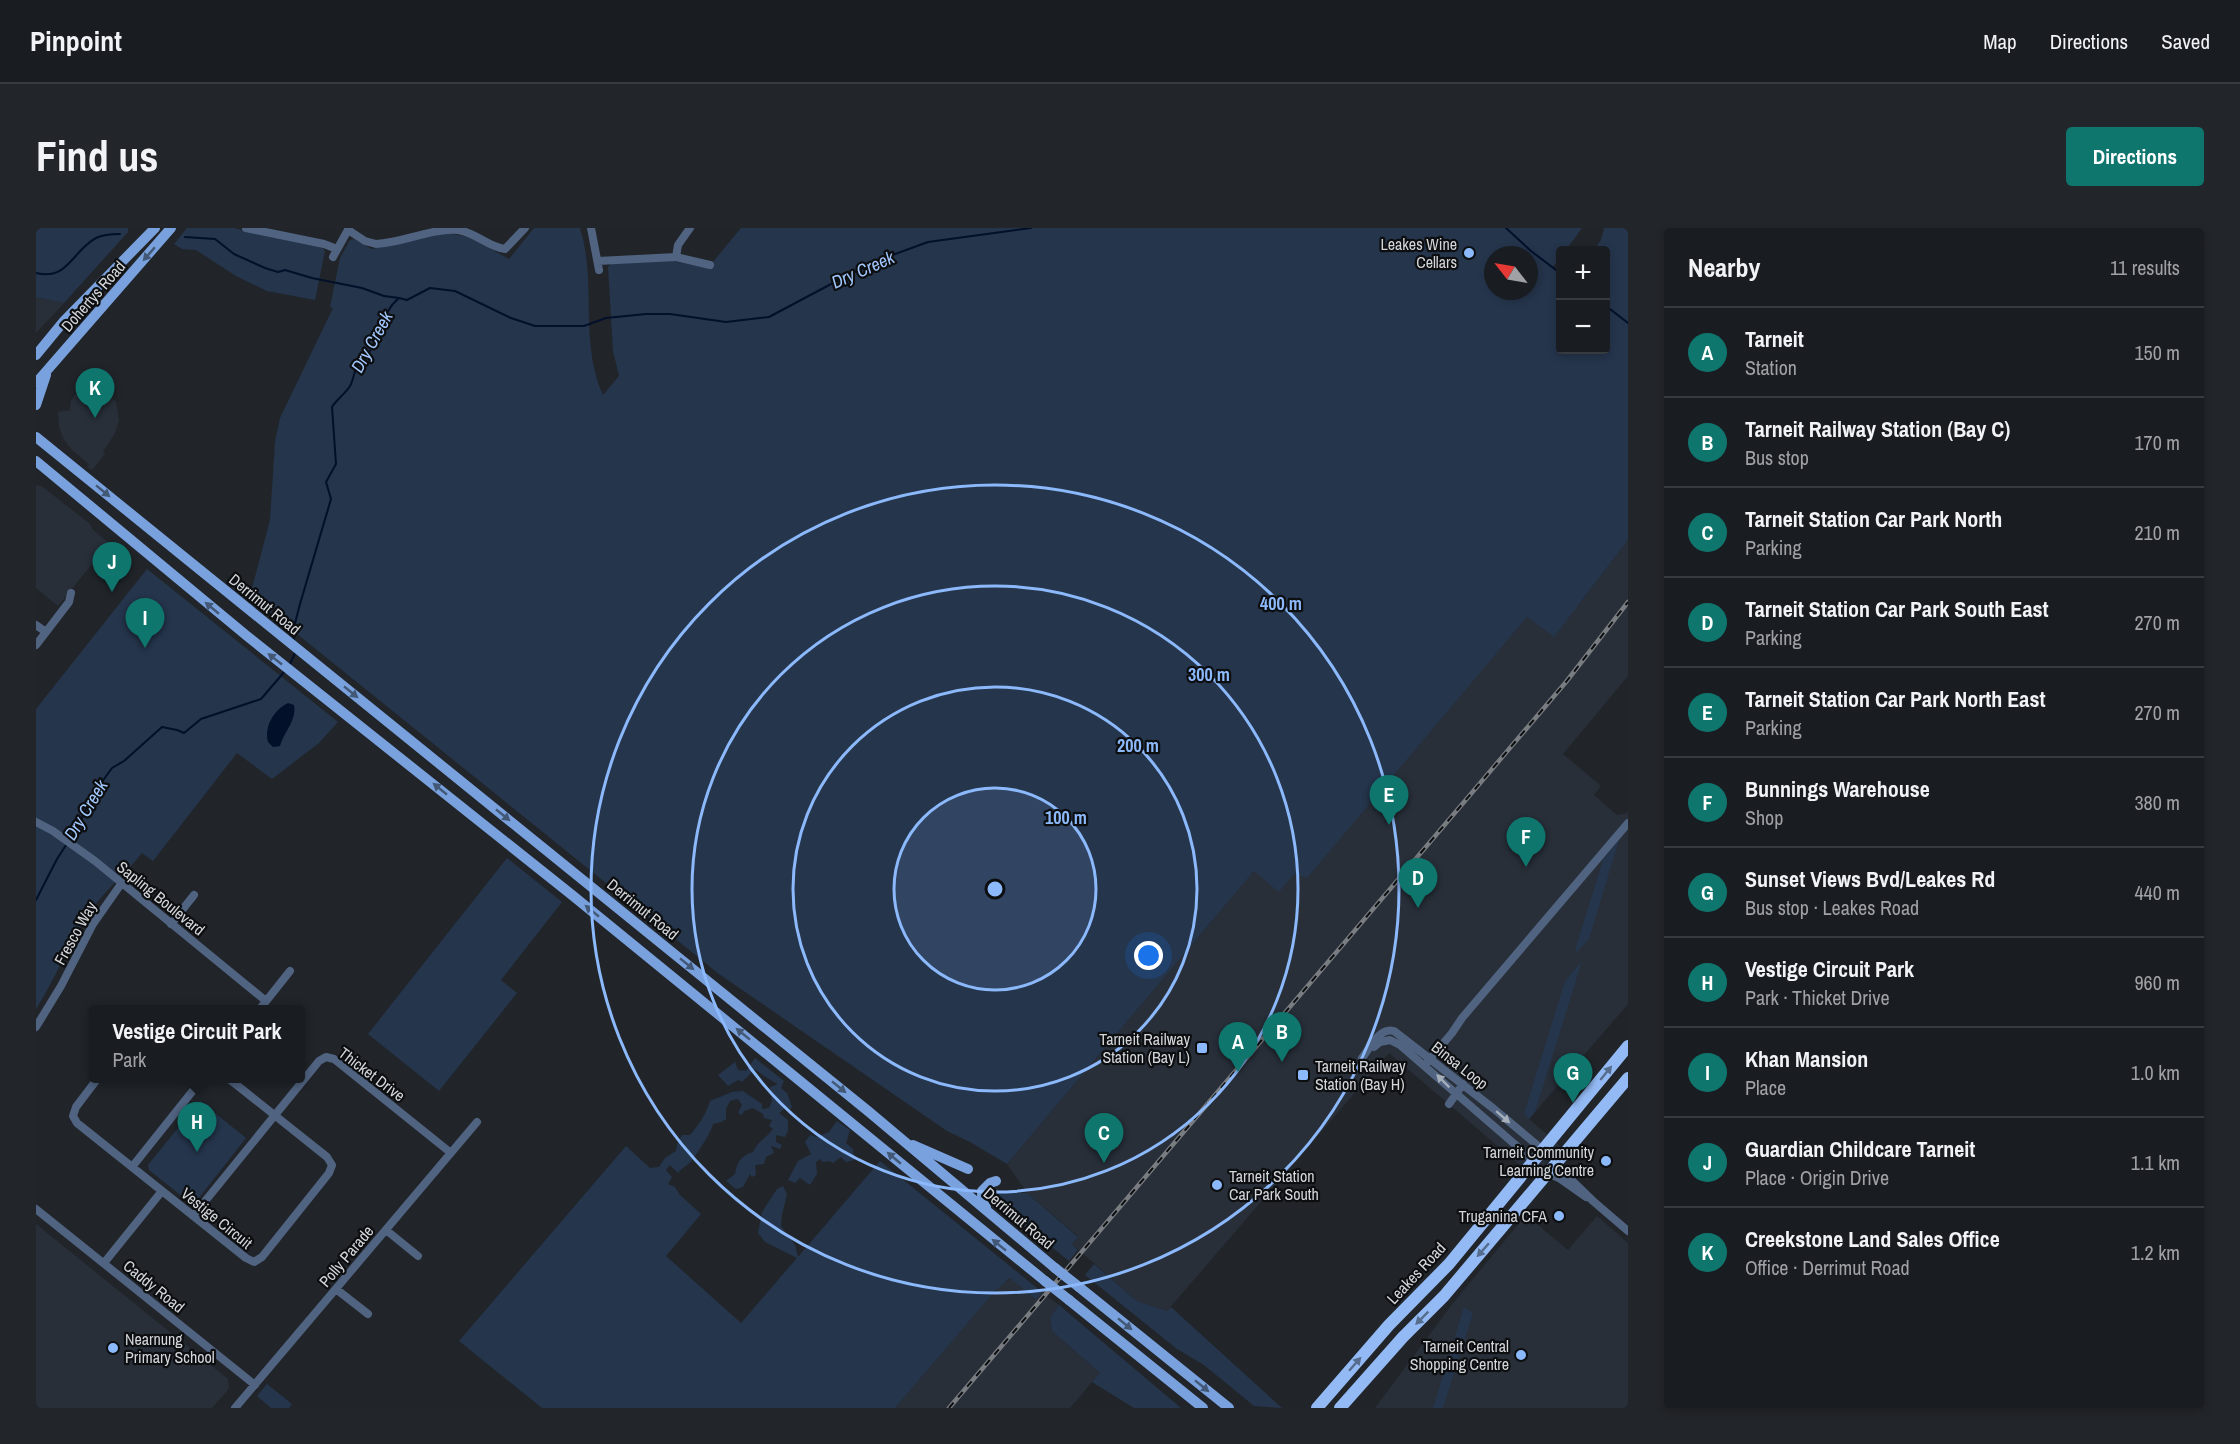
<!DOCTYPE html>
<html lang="en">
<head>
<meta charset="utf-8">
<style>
  body { margin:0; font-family:"Archivo Narrow",sans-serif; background:#222529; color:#f1f3f6 }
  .controls { position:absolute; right:18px; top:18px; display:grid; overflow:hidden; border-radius:6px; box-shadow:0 3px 9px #0003 }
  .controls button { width:54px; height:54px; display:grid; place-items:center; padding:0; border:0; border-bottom:2px solid #373a3e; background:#191c20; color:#f1f3f6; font:30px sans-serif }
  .compass { position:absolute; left:1448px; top:18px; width:54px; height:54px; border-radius:50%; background:#191c20; box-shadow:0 3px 9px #0003; rotate:301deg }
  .you { position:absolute; left:1113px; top:728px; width:21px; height:21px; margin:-15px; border:4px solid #fff; border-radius:50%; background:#1a73e8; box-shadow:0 0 0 9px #1a73e833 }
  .badge { display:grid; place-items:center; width:39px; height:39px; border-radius:50%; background:#0f766e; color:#fff; font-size:20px; font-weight:700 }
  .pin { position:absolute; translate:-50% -50px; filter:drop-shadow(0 2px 3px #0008) }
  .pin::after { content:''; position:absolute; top:32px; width:21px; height:18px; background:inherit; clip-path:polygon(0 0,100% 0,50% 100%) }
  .popup { position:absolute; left:53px; top:777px; width:216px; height:78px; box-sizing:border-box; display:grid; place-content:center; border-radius:6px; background:#191c20; filter:drop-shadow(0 2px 4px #0005); font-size:20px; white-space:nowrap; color:#9fa1a5 }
  .popup b { font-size:22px; color:#f1f3f6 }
  .popup::after { content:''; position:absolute; left:50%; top:100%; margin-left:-12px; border:12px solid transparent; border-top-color:#191c20 }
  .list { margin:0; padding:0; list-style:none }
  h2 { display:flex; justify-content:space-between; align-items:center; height:78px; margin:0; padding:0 24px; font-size:26px }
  h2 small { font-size:20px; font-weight:400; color:#9fa1a5 }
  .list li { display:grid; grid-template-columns:39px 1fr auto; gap:18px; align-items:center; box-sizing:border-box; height:90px; padding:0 24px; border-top:2px solid #373a3e }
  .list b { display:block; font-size:22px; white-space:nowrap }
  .list p { margin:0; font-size:20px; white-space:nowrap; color:#9fa1a5 }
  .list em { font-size:20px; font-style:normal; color:#9fa1a5 }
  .map { position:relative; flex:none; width:1592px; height:1180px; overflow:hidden; border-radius:6px }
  header { display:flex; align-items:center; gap:36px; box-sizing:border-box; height:84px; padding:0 30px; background:#191c20; border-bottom:2px solid #373a3e }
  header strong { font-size:28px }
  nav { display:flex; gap:33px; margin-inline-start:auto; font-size:21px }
  .intro { display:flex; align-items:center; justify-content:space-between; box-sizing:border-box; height:144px; padding:0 36px }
  h1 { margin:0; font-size:42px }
  .button { padding:15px 27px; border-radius:6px; background:#0f766e; color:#fff; font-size:21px; font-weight:700 }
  main { display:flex; gap:36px; padding:0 36px }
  aside { flex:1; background:#191c20; border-radius:6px; box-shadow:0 3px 9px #0003 }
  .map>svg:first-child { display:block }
  .built { fill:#282f39 }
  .green { fill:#25354c; fill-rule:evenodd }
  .water { fill:#02102a }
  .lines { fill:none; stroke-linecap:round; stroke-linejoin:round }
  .stream { stroke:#02102a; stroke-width:2 }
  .minor { stroke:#506380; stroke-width:8 }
  .major { stroke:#79a1dd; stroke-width:10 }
  .highway { stroke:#93baf4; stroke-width:12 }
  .rail-casing { stroke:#797d81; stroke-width:4.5 }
  .rail { stroke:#0c0e10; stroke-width:2; stroke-dasharray:7; stroke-linecap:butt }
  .major-bridge { stroke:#79a1dd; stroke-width:10 }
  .oneway { fill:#425876 }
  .oneway2 { fill:#566d8d }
  .oneway3 { fill:#a6aeba }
  .ring { fill:none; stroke:#8cb9fc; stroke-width:3 }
  .poi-dot { fill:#8cb9fc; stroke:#0c0e10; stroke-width:2 }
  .labels { text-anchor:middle; stroke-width:4.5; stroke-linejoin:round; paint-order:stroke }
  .poi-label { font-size:16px; fill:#d4d7da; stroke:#0c0e10; text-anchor:end }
  .street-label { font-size:16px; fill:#d4d7da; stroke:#0c0e10 }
  .water-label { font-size:18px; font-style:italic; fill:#a2c7fd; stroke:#0c0e10 }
  .centre { fill:#8cb9fc; stroke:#0c0e10; stroke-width:3 }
  .ring-label { font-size:18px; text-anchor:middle; font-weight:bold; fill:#8cb9fc; stroke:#0c0e10; stroke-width:4.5; stroke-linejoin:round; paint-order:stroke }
</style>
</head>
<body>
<header>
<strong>Pinpoint</strong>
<nav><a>Map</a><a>Directions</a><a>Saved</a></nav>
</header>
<div class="intro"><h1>Find us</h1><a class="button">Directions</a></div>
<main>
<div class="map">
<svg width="1592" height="1180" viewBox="0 0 1592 1180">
  <rect width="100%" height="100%" fill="#21252a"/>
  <!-- built -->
  <path class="built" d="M0 69 28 75 0 105Z
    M67 158 80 174 83 192 79 205 67 224 69 226 56 242 51 239 53 236 36 222 28 212 23 199 22 184 34 182 35 172 43 162 51 160 63 163Z
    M0 257 7 259 54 296 57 302 73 315 22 378 0 360Z
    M1592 312V448L1527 526 1565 558 1558 567 1581 587 1589 586 1592 583V776L1493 891 1524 918 1498 949 1353 825 1131 1083 1101 1073 1036 1016 1042 1008 991 965 971 936 1218 643 1258 646 1271 649 1516 359 1541 379Z
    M1490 987 1532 1022 1561 988 1592 1015V1180H1339L1417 1075Z
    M0 996 192 1151 193 1159 191 1163 176 1180H0Z
    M975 1050 999 1072 1006 1064 1023 1077 1014 1089 1016 1103 1064 1145 1034 1180H859L959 1062Z"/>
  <!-- green -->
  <path class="green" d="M0 0H92V4L28 75 0 69Z
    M151 0H198L287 20 289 23 279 72 231 63 200 48 160 22 146 21 138 16Z
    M498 0H544C561 54 543 115 567 167L583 148 577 123 572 39 575 36 631 32 672 40 705 0H1546L1530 22H1524V30L1517 39 1524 45V122H1570V22H1558L1565 12 1568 0H1592V312L1518 409 1491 389 1271 650 1258 646 1243 664 1218 643 971 936 934 914 911 903 683 746 214 368 234 292 239 214 244 190 297 80 294 79 304 30 314 12 318 11 336 21 411 5 433 9 473 31ZM1457 27H1493V63H1457Z
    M111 341 302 494 283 515 236 551 201 525 117 633 106 625C90 645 69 662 54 684 33 714 20 750 0 781V481Z
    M1583 612 1553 711 1541 724 1539 722 1567 632Z
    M471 630 526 674 465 752 481 765 403 863 332 806Z
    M1546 733 1499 884 1493 891 1488 886 1529 753Z
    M719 830 748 853 745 860 751 865 756 879 753 882 748 881 743 885 752 892V903L749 909 740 907V914L746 917 744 921 735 918 738 925 730 929 728 936 719 937 720 947 716 949 714 946 707 959 700 961 690 953 699 946C701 934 705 928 717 924 723 912 729 911 737 901L733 898 736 892 728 890 727 886 717 880 708 883 706 887 702 885 706 877 702 871 694 873 690 881V891L685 894 677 896C675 905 663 922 657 931 653 937 646 939 642 945L634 937 630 942 636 949 632 956 639 959 644 967 665 986 630 1028 705 1095 761 1030 729 1014 722 1005 726 984 741 961 747 958 751 966 746 987 745 998 759 1017 762 1029 844 933 1006 1064 1000 1072 974 1050 959 1063 859 1180H506L423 1113 590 918 614 940 623 939 629 930 640 923 641 916 646 907H654C663 897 670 886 674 873L696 864 707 863 726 876V881L733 880 736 873 734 859 742 856C736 853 723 845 719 841L706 854 702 852 692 858 682 847 699 834 702 842 710 843Z
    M164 873 210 910 159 975 152 973 113 942 112 937Z
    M801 893 814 902 810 915 817 921 818 932 810 934 805 929 797 935 794 933 787 934 784 931 780 934 781 946 774 957 764 950 759 955 752 952 762 933 775 926 769 914 774 907 780 909 793 904Z
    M963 963 991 965 1042 1009 1036 1016 1042 1022 1033 1033 955 970 954 967Z
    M1058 1036 1101 1073 1131 1083 1135 1079 1246 1180 1218 1178 1168 1137 1141 1121 1049 1047Z
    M1023 1077 1145 1180H1098L1056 1154 1064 1145 1016 1103 1014 1089Z
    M1428 1079 1437 1085 1407 1180H1397Z
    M231 1156 256 1176 253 1180H235L221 1168Z"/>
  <!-- water -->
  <path class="water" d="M252 475 258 477C261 492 248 504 244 518L237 519 232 514C228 498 238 482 252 475Z"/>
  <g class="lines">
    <!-- stream -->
    <path class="stream" d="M1470 0 1495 23 1524 45
      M149 9 179 11 198 26 229 40 242 44 249 42 276 50 326 60 348 68 363 70
      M0 45C32 53 36 23 60 10 68 6 76 6 84 6
      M1570 78 1592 95
      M258 413 257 403 264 376 295 271 290 254 300 236 296 179C301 171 309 166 314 158 318 151 318 142 322 136 327 130 334 125 337 118 347 100 347 83 363 70L371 72 394 60 419 63 475 90 499 98H548L570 90 610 86H634L690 94 733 89 812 47 851 29 892 14 995 0
      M254 436 259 425
      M0 672 21 631 43 597 55 569 76 540 88 533 126 499 141 502 148 505 165 491 225 471 249 443"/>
    <!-- minor -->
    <path class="minor" d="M210 0 288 16 301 21
      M555 0 563 42
      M312 2 329 13 340 16C367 15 395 0 422 2 439 4 452 19 469 21L489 0
      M297 29 313 0
      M640 29 642 17 654 0
      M562 33 640 29 674 37
      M0 397 10 404
      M0 417 33 374 35 365
      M0 594 17 603 59 633 230 773
      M135 696 158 667
      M223 782 254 743
      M0 799 25 758 57 696 85 656
      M1338 819 1344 814 1354 812 1364 817 1498 933
      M1326 830C1334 820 1343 799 1358 803L1458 881 1507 922
      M1389 837 1416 805 1426 790 1592 595
      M62 850 40 879 37 888 41 895 210 1030 218 1034 226 1029 293 945 296 937 291 929 192 850
      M1413 876 1427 856
      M1521 935 1527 944 1557 973 1592 1003
      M96 939 167 850
      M1512 945 1523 950 1550 969
      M0 981 219 1157
      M157 988 283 833 290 829 298 831 415 925
      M350 1002 382 1028
      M68 1035 126 963
      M300 1061 332 1086
      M199 1180 441 894"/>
    <!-- major -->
    <path class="major" d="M0 127 28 93 119 0
      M0 155 135 0
      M0 177 10 147
      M0 209 832 883 1019 1040
      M0 233 211 408 536 667 1009 1053
      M877 917 932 941
      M950 979 946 974V963L954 955 960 953
      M1043 1059 1193 1180
      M1033 1072 1167 1180"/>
    <!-- highway -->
    <path class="highway" d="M1281 1180 1353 1097 1413 1036 1592 818
      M1304 1180 1367 1109 1408 1068 1592 850"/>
    <defs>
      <path id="rail" d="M913 1180 1530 454 1592 374"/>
    </defs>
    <!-- rail casing -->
    <use href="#rail" class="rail-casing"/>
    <!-- rail -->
    <use href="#rail" class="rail"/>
    <!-- major-bridge -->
    <path class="major-bridge" d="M1019 1040 1043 1059
      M1009 1053 1033 1072"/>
  </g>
  <!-- one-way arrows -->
  <defs><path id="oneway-solid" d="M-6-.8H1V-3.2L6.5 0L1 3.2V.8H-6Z" transform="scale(1.5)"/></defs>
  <g class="oneway">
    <use href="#oneway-solid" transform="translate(113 26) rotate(131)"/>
    <use href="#oneway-solid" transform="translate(67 263) rotate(39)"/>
    <use href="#oneway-solid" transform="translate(176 380) rotate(-140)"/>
    <use href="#oneway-solid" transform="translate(239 431) rotate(-142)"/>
    <use href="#oneway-solid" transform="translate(315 464) rotate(39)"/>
    <use href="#oneway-solid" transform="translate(404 561) rotate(-141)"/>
    <use href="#oneway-solid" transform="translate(467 587) rotate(39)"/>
    <use href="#oneway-solid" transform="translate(556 683) rotate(-141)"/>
    <use href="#oneway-solid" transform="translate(651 736) rotate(39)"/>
    <use href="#oneway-solid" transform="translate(707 806) rotate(-141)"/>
    <use href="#oneway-solid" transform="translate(803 859) rotate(39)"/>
    <use href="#oneway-solid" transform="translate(858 930) rotate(-140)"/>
    <use href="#oneway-solid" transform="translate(963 1017) rotate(-141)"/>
    <use href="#oneway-solid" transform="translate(1089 1096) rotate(39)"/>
    <use href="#oneway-solid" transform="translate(1166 1158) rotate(39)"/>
  </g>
  <g class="oneway2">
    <use href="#oneway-solid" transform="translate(1570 845) rotate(-51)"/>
    <use href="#oneway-solid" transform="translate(1447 1022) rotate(131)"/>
    <use href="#oneway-solid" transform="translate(1386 1090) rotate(135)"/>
    <use href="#oneway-solid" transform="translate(1319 1136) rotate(-49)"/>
  </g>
  <g class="oneway3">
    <use href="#oneway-solid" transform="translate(1407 853) rotate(-135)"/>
    <use href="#oneway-solid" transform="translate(1467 889) rotate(41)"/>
  </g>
  <!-- distance rings -->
  <circle cx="959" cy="661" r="101" fill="#8cb9fc" fill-opacity=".12"/>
  <g class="ring">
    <circle cx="959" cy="661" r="101"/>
    <circle cx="959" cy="661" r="202"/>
    <circle cx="959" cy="661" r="303"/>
    <circle cx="959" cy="661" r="404"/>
  </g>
  <!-- markers -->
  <g class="poi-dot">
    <circle cx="1433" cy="25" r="6"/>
    <rect x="1160" y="814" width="12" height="12" rx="3"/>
    <rect x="1261" y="841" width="12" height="12" rx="3"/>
    <circle cx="1570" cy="933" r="6"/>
    <circle cx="1181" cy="957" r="6"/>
    <circle cx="1523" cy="988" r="6"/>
    <circle cx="77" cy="1120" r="6"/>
    <circle cx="1485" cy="1127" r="6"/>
  </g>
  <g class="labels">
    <!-- poi labels -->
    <g class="poi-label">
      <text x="1421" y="22">Leakes Wine<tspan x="1421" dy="18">Cellars</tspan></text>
      <text x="1154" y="817">Tarneit Railway<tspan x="1154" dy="18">Station (Bay L)</tspan></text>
      <text x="1279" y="844" text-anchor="start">Tarneit Railway<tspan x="1279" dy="18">Station (Bay H)</tspan></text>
      <text x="1558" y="930">Tarneit Community<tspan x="1558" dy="18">Learning Centre</tspan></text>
      <text x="1193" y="954" text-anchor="start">Tarneit Station<tspan x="1193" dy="18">Car Park South</tspan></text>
      <text x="1511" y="994">Truganina CFA</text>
      <text x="89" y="1117" text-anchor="start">Nearnung<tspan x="89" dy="18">Primary School</tspan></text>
      <text x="1473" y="1124">Tarneit Central<tspan x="1473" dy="18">Shopping Centre</tspan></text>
    </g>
    <!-- street labels -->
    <g class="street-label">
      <text transform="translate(57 68) rotate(-49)" y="6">Dohertys Road</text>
      <text transform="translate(229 376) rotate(39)" y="6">Derrimut Road</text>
      <text transform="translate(125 670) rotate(39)" y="6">Sapling Boulevard</text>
      <text transform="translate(607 681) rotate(39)" y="6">Derrimut Road</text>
      <text transform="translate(39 705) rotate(-61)" y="6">Fresco Way</text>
      <text transform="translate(1424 837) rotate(38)" y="6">Binsa Loop</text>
      <text transform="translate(336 846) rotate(37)" y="6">Thicket Drive</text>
      <text transform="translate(181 990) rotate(39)" y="6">Vestige Circuit</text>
      <text transform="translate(983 990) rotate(40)" y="6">Derrimut Road</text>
      <text transform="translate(310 1028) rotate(-50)" y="6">Polly Parade</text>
      <text transform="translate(1380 1045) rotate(-47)" y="6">Leakes Road</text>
      <text transform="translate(118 1058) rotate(39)" y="6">Caddy Road</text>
    </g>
    <!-- water labels -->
    <g class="water-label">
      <text transform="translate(827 42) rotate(-24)" y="6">Dry Creek</text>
      <text transform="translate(336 114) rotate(-61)" y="6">Dry Creek</text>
      <text transform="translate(50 582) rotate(-59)" y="6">Dry Creek</text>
    </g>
  </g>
  <circle cx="959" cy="661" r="9" class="centre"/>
  <g class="ring-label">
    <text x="1245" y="382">400 m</text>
    <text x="1173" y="453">300 m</text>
    <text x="1102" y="524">200 m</text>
    <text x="1030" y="596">100 m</text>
  </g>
</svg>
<div class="controls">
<button>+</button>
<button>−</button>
</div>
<svg class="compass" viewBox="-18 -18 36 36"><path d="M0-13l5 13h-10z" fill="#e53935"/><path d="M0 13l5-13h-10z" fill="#9fa1a5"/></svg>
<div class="you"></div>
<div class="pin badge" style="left:1202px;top:844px">A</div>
<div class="pin badge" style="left:1246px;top:834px">B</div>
<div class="pin badge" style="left:1068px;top:935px">C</div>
<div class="pin badge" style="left:1382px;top:680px">D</div>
<div class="pin badge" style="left:1353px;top:597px">E</div>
<div class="pin badge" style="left:1490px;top:639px">F</div>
<div class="pin badge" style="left:1537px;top:875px">G</div>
<div class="pin badge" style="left:161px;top:924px">H</div>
<div class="popup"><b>Vestige Circuit Park</b>Park</div>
<div class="pin badge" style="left:109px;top:420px">I</div>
<div class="pin badge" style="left:76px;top:364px">J</div>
<div class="pin badge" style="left:59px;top:190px">K</div>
</div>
<aside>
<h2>Nearby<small>11 results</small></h2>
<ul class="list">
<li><span class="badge">A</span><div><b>Tarneit</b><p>Station</p></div><em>150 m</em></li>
<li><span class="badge">B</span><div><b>Tarneit Railway Station (Bay C)</b><p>Bus stop</p></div><em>170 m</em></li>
<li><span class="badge">C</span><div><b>Tarneit Station Car Park North</b><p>Parking</p></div><em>210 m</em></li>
<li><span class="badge">D</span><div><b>Tarneit Station Car Park South East</b><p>Parking</p></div><em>270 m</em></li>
<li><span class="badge">E</span><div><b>Tarneit Station Car Park North East</b><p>Parking</p></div><em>270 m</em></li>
<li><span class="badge">F</span><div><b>Bunnings Warehouse</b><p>Shop</p></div><em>380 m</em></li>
<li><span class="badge">G</span><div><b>Sunset Views Bvd/Leakes Rd</b><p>Bus stop · Leakes Road</p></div><em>440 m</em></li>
<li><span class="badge">H</span><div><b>Vestige Circuit Park</b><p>Park · Thicket Drive</p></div><em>960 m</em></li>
<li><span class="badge">I</span><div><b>Khan Mansion</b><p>Place</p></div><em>1.0 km</em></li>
<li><span class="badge">J</span><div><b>Guardian Childcare Tarneit</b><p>Place · Origin Drive</p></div><em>1.1 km</em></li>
<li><span class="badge">K</span><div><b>Creekstone Land Sales Office</b><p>Office · Derrimut Road</p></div><em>1.2 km</em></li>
</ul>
</aside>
</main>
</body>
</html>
